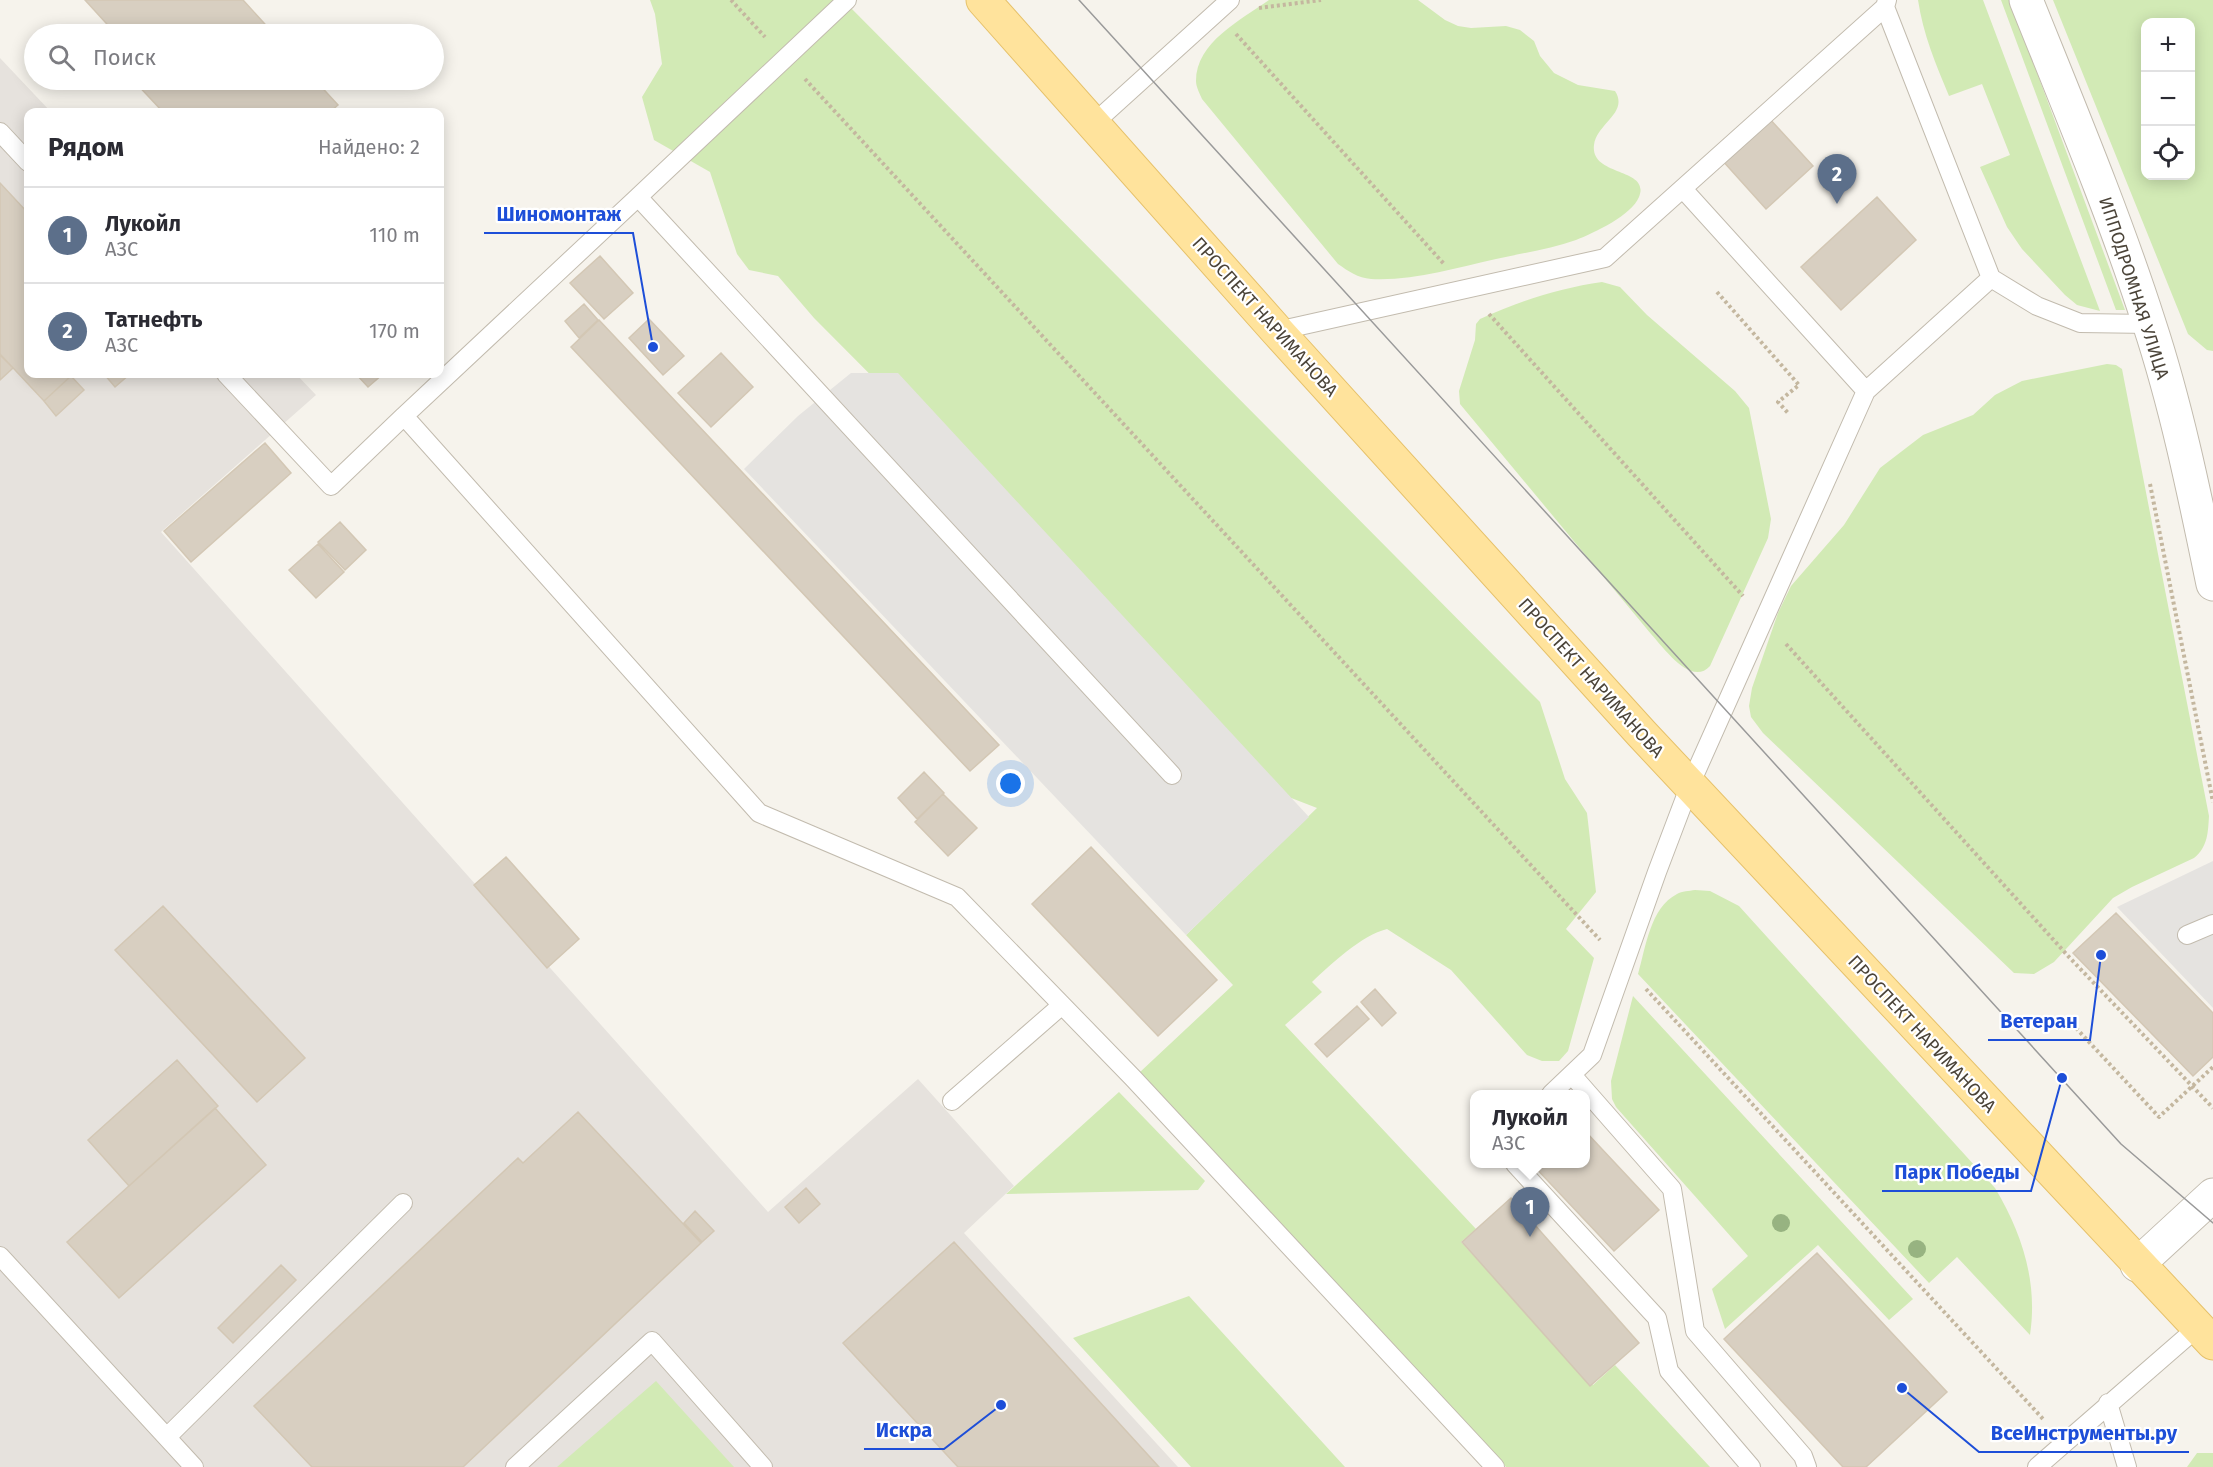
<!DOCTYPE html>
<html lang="ru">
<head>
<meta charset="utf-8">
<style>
  body { margin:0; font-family:"Fira Sans",sans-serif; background:#f7f7f7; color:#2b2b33 }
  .controls { position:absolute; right:18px; top:18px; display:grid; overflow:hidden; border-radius:12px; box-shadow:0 3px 15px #0003 }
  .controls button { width:54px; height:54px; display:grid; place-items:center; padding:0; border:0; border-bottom:2px solid #e1e1e2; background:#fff; color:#2b2b33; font:30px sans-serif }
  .you { position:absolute; left:1011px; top:784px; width:21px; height:21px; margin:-15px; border:4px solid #fff; border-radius:50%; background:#1a73e8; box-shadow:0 0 0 9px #1a73e833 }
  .badge { display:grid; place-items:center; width:39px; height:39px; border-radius:50%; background:#111827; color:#fff; font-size:20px; font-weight:700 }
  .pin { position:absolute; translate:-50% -50px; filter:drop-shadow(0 2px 3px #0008) }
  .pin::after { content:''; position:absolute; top:32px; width:21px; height:18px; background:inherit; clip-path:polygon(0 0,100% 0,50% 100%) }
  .popup { position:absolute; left:1470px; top:1090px; width:120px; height:78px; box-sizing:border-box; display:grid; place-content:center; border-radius:12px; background:#fff; filter:drop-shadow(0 2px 4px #0005); font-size:20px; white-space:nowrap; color:#7c7c81 }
  .popup b { font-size:22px; color:#2b2b33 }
  .popup::after { content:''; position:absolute; left:50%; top:100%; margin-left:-12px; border:12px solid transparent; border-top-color:#fff }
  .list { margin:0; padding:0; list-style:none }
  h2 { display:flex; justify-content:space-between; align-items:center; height:78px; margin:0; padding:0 24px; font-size:26px }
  h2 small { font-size:20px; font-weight:400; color:#7c7c81 }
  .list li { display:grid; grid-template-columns:39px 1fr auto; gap:18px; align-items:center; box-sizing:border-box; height:96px; padding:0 24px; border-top:2px solid #e1e1e2 }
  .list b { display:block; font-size:22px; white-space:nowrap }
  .list p { margin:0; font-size:20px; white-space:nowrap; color:#7c7c81 }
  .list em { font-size:20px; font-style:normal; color:#7c7c81 }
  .icon { flex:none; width:33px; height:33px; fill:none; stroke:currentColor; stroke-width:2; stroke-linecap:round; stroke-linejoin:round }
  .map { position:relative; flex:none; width:2213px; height:1467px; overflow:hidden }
  .search { position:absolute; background:#fff; box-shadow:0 3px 15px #0003; left:24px; top:24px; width:420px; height:66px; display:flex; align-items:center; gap:15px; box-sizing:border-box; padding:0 21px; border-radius:33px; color:#7c7c81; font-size:22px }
  .panel { position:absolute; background:#fff; box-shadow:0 3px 15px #0003; left:24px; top:108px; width:420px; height:270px; border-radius:12px }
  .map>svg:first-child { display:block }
  .industrial { fill:#e6e2dd }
  .green { fill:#d2eab5; fill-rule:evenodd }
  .parking { fill:#e5e3e0 }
  .building { fill:#d8cfc1; stroke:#d3c7b4; stroke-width:1.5 }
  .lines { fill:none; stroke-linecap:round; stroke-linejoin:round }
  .lane-casing { stroke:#c2bbae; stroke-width:20 }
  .street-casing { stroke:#c2bbae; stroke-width:35 }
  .primary-casing { stroke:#e6c16a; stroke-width:35 }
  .path { stroke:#c4b79f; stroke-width:4; stroke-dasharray:3 3; stroke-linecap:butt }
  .lane { stroke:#fff; stroke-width:18 }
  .street { stroke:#fff; stroke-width:33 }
  .primary { stroke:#ffe39c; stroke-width:33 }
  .tram { stroke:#9a9a9a; stroke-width:1.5 }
  .tree { fill:#97b381 }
  .labels { text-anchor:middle; stroke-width:4.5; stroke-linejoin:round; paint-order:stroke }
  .street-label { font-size:18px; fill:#4b4439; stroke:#fff }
  .leader { fill:none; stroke:#1d4ed8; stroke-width:2 }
  .callout-dot { fill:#1d4ed8; stroke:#fff; stroke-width:2 }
  .callout-label { font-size:20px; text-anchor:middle; font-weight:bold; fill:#1d4ed8; stroke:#fff; stroke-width:4.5; stroke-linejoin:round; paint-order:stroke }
</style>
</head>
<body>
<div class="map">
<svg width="2213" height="1467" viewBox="0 0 2213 1467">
  <rect width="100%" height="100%" fill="#f6f3ec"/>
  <!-- industrial -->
  <path class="industrial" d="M0 58 51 112H28V374H296L316 395 161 532 768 1212 918 1079 1014 1186 964 1233 1178 1467H0Z"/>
  <!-- green -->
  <path class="green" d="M650 0H843L1540 702 1565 779 1587 813 1596 892 1566 929 1594 958 1568 1051 1559 1061H1542L1527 1055 1451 970 1387 929C1362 935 1331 964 1312 982L1322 992 1285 1025 1476 1229 1461 1242 1593 1385 1615 1365 1710 1467H1506L1139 1073 1233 985 1186 935 1317 808 1255 784 1160 666 814 318 778 276 749 270 737 254 710 172 654 140 642 97 662 64 655 14Z
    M1269 0H1418L1445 20 1458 26 1471 28 1506 26 1520 30 1534 41 1540 56 1554 73 1578 85 1615 91C1629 113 1597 123 1594 145 1590 177 1651 167 1639 197 1632 215 1594 233 1576 240 1551 249 1523 253 1496 259 1455 268 1414 281 1371 279 1358 278 1348 271 1338 264L1202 99C1200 94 1196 87 1196 81 1196 42 1241 20 1269 0Z
    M1918 0H1983L2100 311 2077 305 2065 295 2022 249 2007 227 1980 167 2010 155 1982 84 1949 96C1936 65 1923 34 1918 0Z
    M2001 0H2010L2125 310H2116Z
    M2053 0H2213V351L2207 350 2188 334ZM2146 22H2190V176H2146Z
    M1602 282 1620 287 1647 315 1735 391 1749 408 1771 519 1768 538 1710 666C1691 687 1664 648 1651 634L1460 404 1459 391 1475 340 1476 324 1480 319C1519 301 1560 288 1602 282Z
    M2107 364 2116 365 2122 369 2209 816C2208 832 2208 847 2194 858L2132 887 2113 898 2054 962 2034 974 2014 973 1763 733 1751 717 1749 706 1752 688 1778 613 1791 586 1844 525 1880 468 1923 435 1973 415 1995 395 2022 381Z
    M1695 890 1710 891 1739 906 1995 1188C2022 1233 2038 1282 2030 1335L1957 1257 1929 1283 1638 974C1646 947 1650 908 1677 894 1682 891 1689 891 1695 890Z
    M1633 996 1913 1299 1889 1320 1818 1245 1725 1329 1712 1289 1748 1256 1616 1107 1612 1099 1611 1081Z
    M1119 1092 1205 1181 1198 1190 1006 1194Z
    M1189 1296 1345 1467H1191L1073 1338Z
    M656 1381 734 1467H557Z
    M2197 1453H2213V1467H2187Z"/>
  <!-- parking -->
  <path class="parking" d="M851 373H898L1309 817 1186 935 744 469 798 416Z
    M2213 861V1008L2117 907Z"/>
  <!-- building -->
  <path class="building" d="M85 0H243L274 34H116Z
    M133 80H315L338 105 330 112H163Z
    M1768 117 1813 166 1766 209 1722 160Z
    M0 183 28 213V374H73L44 401 0 354Z
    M1877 197 1916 240 1841 310 1801 267Z
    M600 256 633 293 604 319 570 283Z
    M584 304 598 320 579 338 565 321Z
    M649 319 684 356 663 375 629 338Z
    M599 320 999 745 970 771 571 347Z
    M721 353 753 387 711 427 678 393Z
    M0 355 13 368 0 380Z
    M104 374H130L115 387Z
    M356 374H383L368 387Z
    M71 376 84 390 56 416 44 401Z
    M265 443 291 473 191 562 164 531Z
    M340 522 366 550 345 570 318 542Z
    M318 544 344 572 316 598 289 570Z
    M924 772 944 793 917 819 898 798Z
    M943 794 977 828 948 856 915 822Z
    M1091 847 1217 980 1158 1036 1032 904Z
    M506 857 579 939 547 968 474 885Z
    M163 906 305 1058 257 1102 115 950Z
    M2116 913 2213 1013V1057L2193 1076 2073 953Z
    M1375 989 1396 1013 1382 1026 1361 1002Z
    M1357 1006 1369 1019 1327 1057 1315 1044Z
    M177 1060 218 1106 129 1186 88 1140Z
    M215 1108 266 1165 119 1298 67 1242Z
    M578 1112 701 1243 463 1467H312L254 1406 518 1158 523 1163Z
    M1586 1132 1659 1210 1614 1251 1532 1164H1586Z
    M806 1188 820 1204 799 1223 785 1207Z
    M1511 1198 1639 1343 1590 1386 1462 1242Z
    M695 1211 714 1231 702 1242 684 1223Z
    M954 1242 1159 1467H958L843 1343Z
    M1817 1253 1947 1392 1866 1467H1843L1724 1339Z
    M281 1265 296 1280 233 1343 218 1328Z"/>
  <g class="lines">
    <defs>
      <path id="lane" d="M847 0 638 197 1172 775
        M1093 124 1230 0
        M0 132 28 162
        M1683 189 1866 391
        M638 197 404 416 759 813 957 897 1133 1078 1495 1467
        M1991 278 2037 306 2080 323 2150 324
        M1277 331 1605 258 1885 7 1887 0
        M226 374 331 486 404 416
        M2187 935 2213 924
        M1572 1075 1672 1189 1695 1331 1803 1456 1807 1467
        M1551 1094 1592 1055 1657 872 1690 785 1866 391 1991 278 1885 7
        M952 1101 1062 1005
        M1515 1164 1657 1318 1669 1371 1751 1467
        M0 1256 194 1467
        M2108 1403 2127 1467
        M167 1437 403 1203
        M515 1467 652 1341 763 1467
        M2037 1467 2198 1327"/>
      <path id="street" d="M2026 0C2069 107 2114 214 2149 323 2177 408 2195 497 2213 584
        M2137 1265 2213 1195"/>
      <path id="primary" d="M983 0 1277 331 1642 734 2213 1343"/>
    </defs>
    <!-- lane casing -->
    <use href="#lane" class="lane-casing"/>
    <!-- street casing -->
    <use href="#street" class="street-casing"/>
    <!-- primary casing -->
    <use href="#primary" class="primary-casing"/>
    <!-- path -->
    <path class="path" d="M731 0 765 37
      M1259 8 1321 0
      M1236 34 1444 264
      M805 79 1600 940
      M1717 292 1799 385 1778 402 1789 414
      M1489 314 1743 596
      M2150 484 2213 802
      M1786 644 2069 957 2213 1108
      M1646 989 2044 1420
      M2076 1028 2159 1117 2213 1067"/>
    <!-- lane -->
    <use href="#lane" class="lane"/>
    <!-- street -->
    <use href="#street" class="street"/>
    <!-- primary -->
    <use href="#primary" class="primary"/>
    <!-- tram -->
    <path class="tram" d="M1079 0 2121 1144 2213 1223"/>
  </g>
  <!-- trees -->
  <g class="tree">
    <circle cx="1781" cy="1223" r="9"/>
    <circle cx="1917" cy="1249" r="9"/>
  </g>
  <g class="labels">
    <!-- street labels -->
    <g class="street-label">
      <text transform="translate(2134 288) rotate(72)" y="6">ИППОДРОМНАЯ УЛИЦА</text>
      <text transform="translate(1265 317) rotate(48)" y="6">ПРОСПЕКТ НАРИМАНОВА</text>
      <text transform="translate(1591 678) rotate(48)" y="6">ПРОСПЕКТ НАРИМАНОВА</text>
      <text transform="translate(1922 1034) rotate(47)" y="6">ПРОСПЕКТ НАРИМАНОВА</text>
    </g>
  </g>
  <!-- callouts -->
  <path class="leader" d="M653 347L633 233H484M2101 955L2090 1040H1988M2062 1078L2031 1191H1882M1001 1405L944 1449H864M1902 1388L1979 1452H2189"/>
  <g class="callout-dot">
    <circle cx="653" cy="347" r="6"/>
    <circle cx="2101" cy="955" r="6"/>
    <circle cx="2062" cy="1078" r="6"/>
    <circle cx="1001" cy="1405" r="6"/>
    <circle cx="1902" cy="1388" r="6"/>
  </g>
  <g class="callout-label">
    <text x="559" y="221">Шиномонтаж</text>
    <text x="2039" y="1028">Ветеран</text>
    <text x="1957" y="1179">Парк Победы</text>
    <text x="904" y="1437">Искра</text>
    <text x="2084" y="1440">ВсеИнструменты.ру</text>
  </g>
</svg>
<div class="controls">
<button>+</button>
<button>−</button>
<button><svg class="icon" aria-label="locate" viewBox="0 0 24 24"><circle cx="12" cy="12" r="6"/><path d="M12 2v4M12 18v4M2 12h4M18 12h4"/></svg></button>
</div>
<div class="you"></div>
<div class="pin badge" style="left:1530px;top:1237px;background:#5c6f8a">1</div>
<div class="popup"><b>Лукойл</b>АЗС</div>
<div class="pin badge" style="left:1837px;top:204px;background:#5c6f8a">2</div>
<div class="search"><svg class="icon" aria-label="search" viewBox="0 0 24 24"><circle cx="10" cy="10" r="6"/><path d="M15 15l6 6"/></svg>Поиск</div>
<section class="panel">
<h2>Рядом<small>Найдено: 2</small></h2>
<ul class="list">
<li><span class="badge" style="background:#5c6f8a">1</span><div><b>Лукойл</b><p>АЗС</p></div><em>110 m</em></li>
<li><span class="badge" style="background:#5c6f8a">2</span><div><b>Татнефть</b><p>АЗС</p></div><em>170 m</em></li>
</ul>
</section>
</div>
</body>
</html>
